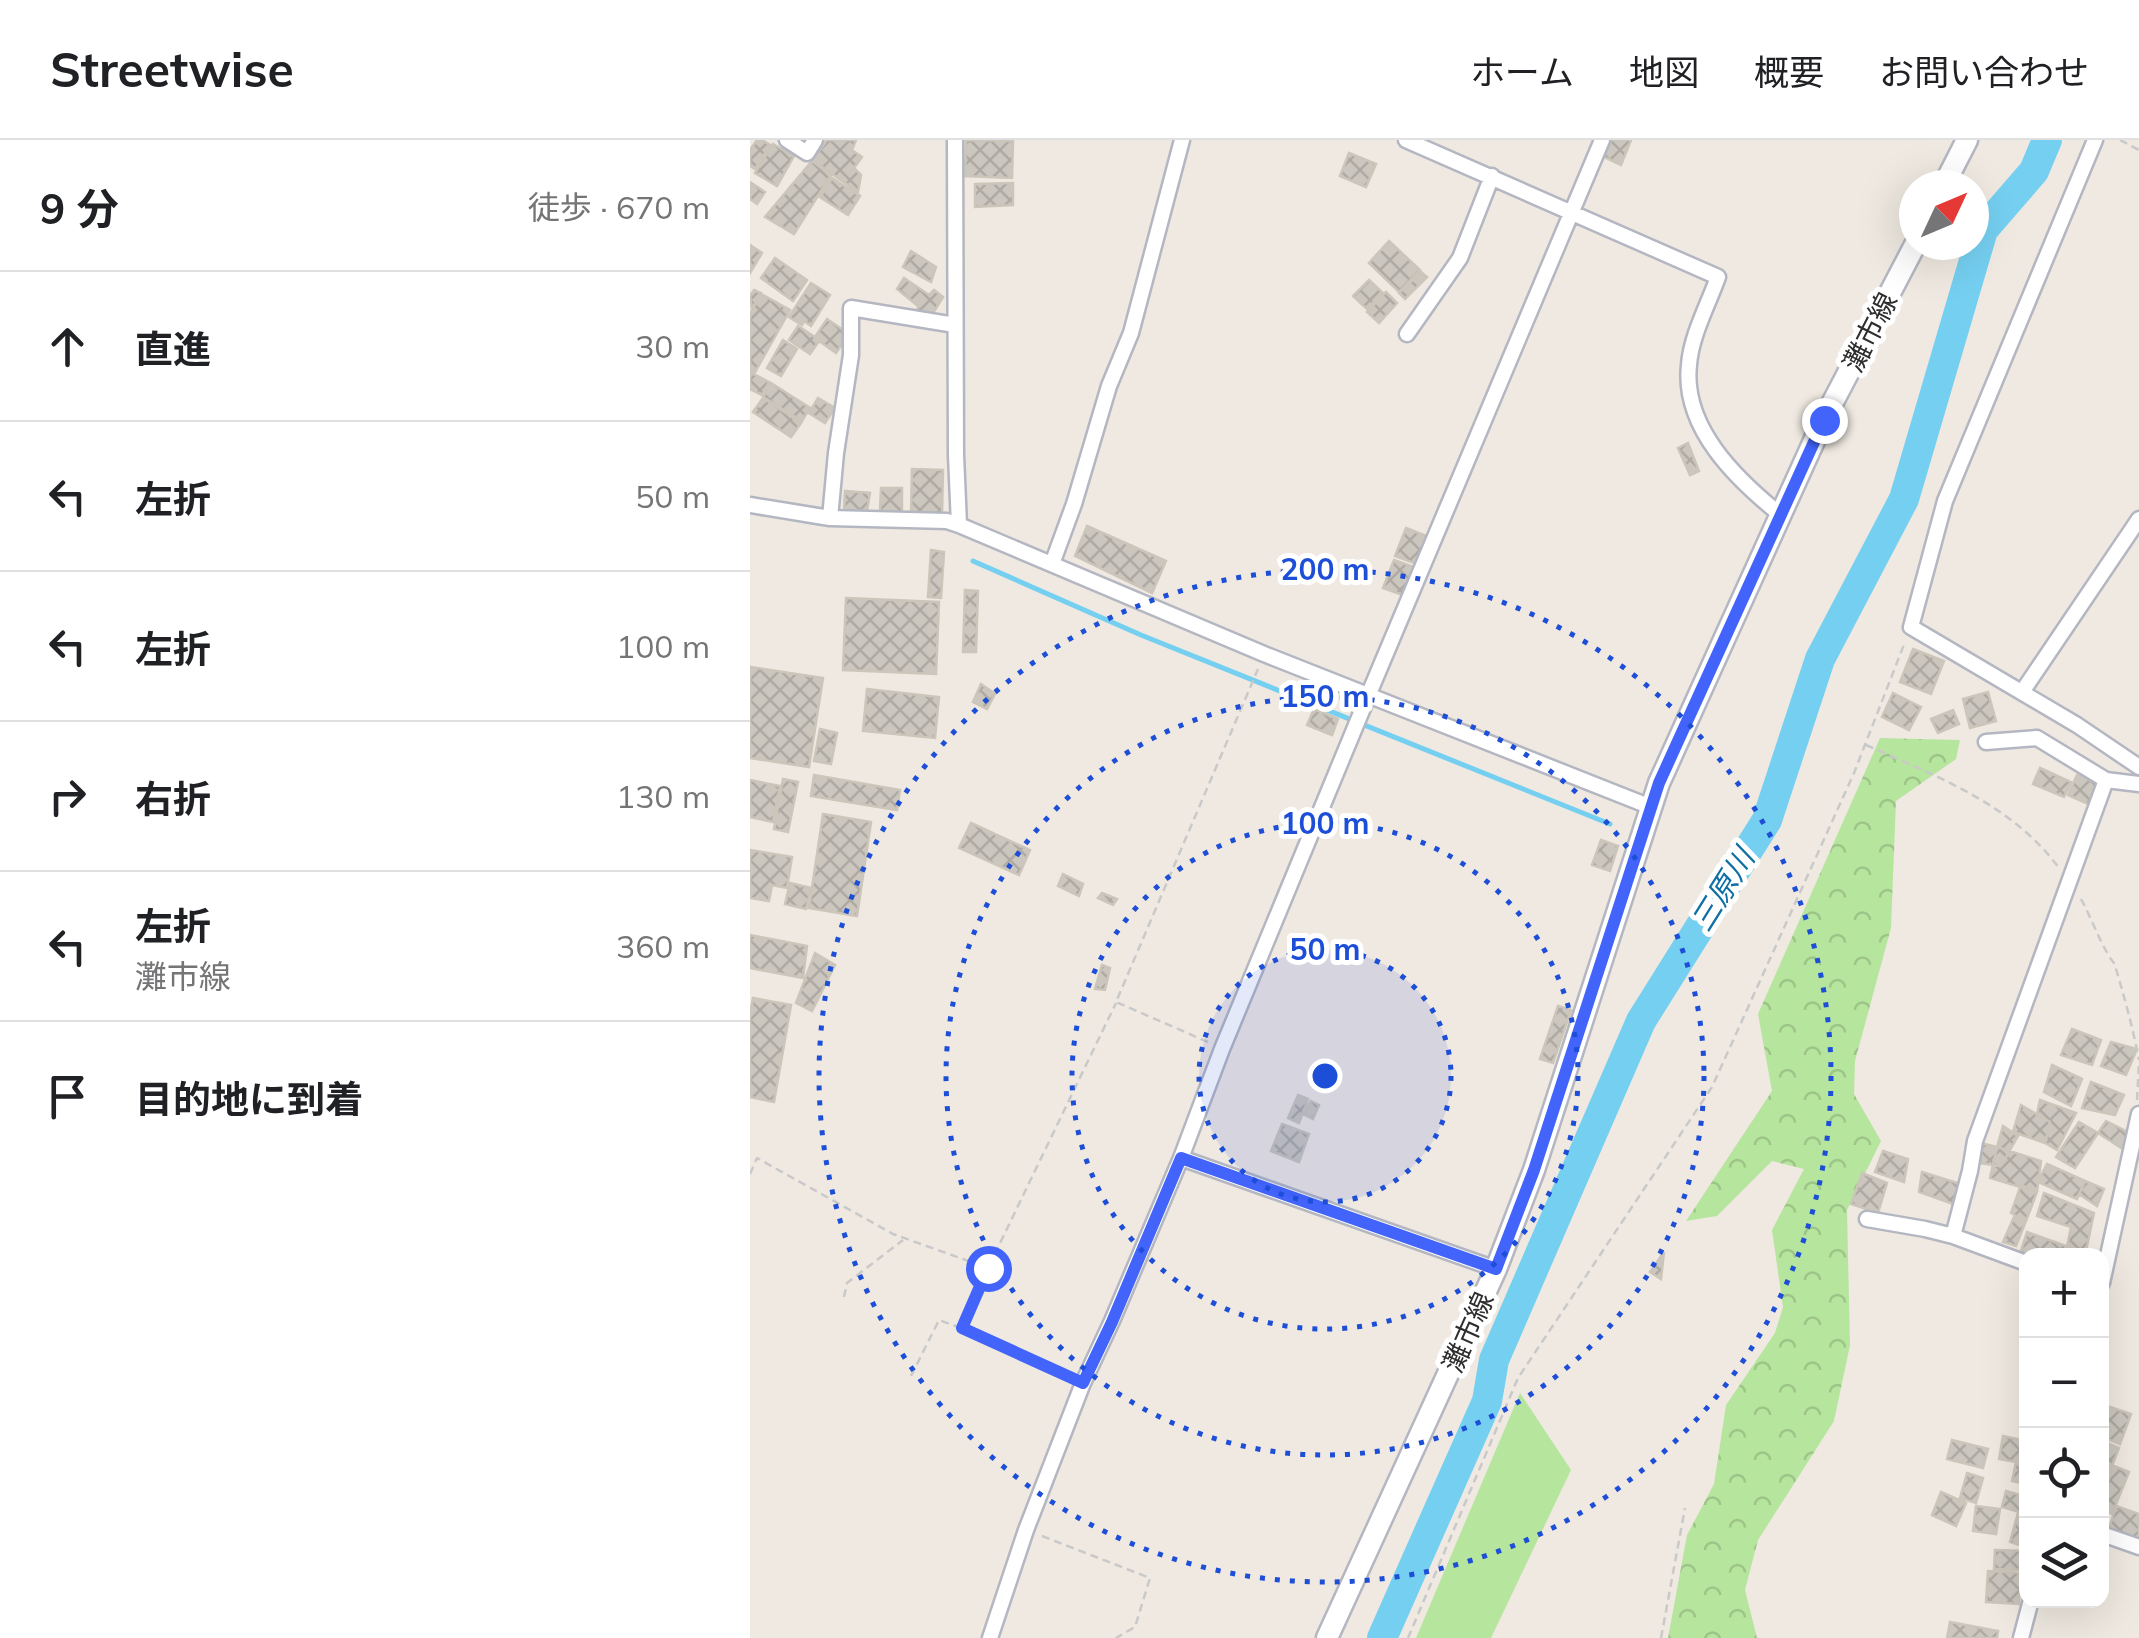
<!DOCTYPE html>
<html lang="ja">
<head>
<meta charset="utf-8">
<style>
  body { margin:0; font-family:Mulish,"Noto Sans JP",sans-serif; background:#f2f2f2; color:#202124 }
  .controls { position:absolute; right:30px; bottom:30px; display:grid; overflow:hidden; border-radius:20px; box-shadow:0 10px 40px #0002 }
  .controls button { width:90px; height:90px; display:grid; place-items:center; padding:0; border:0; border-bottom:2px solid #e0e0e0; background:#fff; color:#202124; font:50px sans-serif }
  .compass { position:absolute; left:1149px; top:30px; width:90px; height:90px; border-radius:50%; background:#fff; box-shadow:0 10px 40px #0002; rotate:46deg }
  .stop { position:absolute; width:30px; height:30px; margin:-22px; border:8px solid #4264fb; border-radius:50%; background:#fff }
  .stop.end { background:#4264fb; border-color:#fff; box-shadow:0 2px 10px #0008 }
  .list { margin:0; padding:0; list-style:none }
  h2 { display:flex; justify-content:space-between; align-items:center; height:130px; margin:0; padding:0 40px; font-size:42px }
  h2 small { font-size:32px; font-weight:400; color:#757577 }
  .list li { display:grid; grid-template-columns:65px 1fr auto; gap:30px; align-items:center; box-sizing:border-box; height:150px; padding:0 40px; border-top:2px solid #e0e0e0 }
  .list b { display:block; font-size:38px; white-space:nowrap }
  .list p { margin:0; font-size:32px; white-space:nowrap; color:#757577 }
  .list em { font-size:32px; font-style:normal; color:#757577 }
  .icon { flex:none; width:55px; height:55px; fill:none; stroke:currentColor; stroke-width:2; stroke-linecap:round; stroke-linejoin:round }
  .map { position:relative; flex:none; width:1389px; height:1498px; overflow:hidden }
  header { display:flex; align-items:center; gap:60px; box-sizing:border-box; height:140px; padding:0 50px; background:#fff; border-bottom:2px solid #e0e0e0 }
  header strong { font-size:48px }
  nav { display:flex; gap:55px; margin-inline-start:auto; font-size:35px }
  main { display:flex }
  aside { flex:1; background:#fff }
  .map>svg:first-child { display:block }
  .grass { fill:#b6e59e }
  .forest { fill:url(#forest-crowns) }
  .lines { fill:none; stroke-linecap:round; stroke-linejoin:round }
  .stream { stroke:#75cff0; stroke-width:5 }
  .river { stroke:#75cff0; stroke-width:30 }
  .building { fill:url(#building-cross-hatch); stroke:#cbc5ba; stroke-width:2.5 }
  .street-casing { stroke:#b4b7c1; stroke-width:19 }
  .secondary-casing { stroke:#b4b7c1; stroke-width:25 }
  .path { stroke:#c9c9c9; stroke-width:2.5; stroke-dasharray:8 5; stroke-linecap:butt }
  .street { stroke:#fff; stroke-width:14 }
  .secondary { stroke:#fff; stroke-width:20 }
  .route { stroke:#4264fb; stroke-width:12 }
  .ring { fill:none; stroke:#1d4ed8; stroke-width:5; stroke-dasharray:5 10 }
  .labels { text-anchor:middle; stroke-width:10; stroke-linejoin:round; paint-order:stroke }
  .street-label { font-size:28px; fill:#2e2e2e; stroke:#fff }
  .water-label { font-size:30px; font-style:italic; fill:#0d6fa3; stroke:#fff }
  .centre { fill:#1d4ed8; stroke:#fff; stroke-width:5 }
  .ring-label { font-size:30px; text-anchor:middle; font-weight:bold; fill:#1d4ed8; stroke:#fff; stroke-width:10; stroke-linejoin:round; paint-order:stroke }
</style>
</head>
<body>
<header>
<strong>Streetwise</strong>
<nav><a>ホーム</a><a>地図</a><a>概要</a><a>お問い合わせ</a></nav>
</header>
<main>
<aside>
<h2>9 分<small>徒歩 · 670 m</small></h2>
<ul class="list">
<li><svg class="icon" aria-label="ahead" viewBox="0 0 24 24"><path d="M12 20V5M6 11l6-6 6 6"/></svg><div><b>直進</b></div><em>30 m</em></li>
<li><svg class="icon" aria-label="left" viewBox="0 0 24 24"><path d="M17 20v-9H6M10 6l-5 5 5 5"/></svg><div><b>左折</b></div><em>50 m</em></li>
<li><svg class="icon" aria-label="left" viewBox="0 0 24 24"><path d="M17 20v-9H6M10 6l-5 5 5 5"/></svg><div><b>左折</b></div><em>100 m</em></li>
<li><svg class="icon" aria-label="right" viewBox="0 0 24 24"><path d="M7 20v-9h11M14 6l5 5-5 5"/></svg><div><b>右折</b></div><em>130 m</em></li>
<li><svg class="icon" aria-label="left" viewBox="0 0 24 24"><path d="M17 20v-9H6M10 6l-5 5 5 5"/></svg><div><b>左折</b><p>灘市線</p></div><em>360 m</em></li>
<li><svg class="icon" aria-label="arrive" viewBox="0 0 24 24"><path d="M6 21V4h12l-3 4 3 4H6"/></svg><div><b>目的地に到着</b></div></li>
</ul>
</aside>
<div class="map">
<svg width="1389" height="1498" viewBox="0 0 1389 1498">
  <defs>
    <pattern id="forest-crowns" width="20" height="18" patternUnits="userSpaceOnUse" patternTransform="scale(2.5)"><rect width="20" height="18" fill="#b6e59e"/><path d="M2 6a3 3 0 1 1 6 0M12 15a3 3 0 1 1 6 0" fill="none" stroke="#9dc588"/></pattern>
    <pattern id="building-cross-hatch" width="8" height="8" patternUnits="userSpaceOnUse" patternTransform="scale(2.5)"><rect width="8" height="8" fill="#cbc7bf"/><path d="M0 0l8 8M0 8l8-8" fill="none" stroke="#afaba4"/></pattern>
  </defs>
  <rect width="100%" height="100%" fill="#efe9e1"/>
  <!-- grass -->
  <path class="grass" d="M770 1253 821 1330 741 1498H666Z"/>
  <!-- forest -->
  <path class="forest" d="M1130 598 1210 600 1206 619 1146 661 1141 788 1105 921 1104 954 1131 1001 1097 1070 1100 1205 1084 1281 1008 1400 995 1450 1007 1498H918L937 1395 964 1344 976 1265 1025 1193 1033 1167 1022 1090 1054 1029 1022 1021 967 1076 936 1081 1022 951 1008 874Z"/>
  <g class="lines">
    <!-- stream -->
    <path class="stream" d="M45 379 68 383
      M223 421 391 495 860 684"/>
    <!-- river -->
    <path class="river" d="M632 1498 737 1261 744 1220 891 881 1017 680 1070 519 1154 359 1233 90 1284 31 1297 0"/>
  </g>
  <!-- building -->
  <path class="building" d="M7 0H12L20 5 5 29 0 26V10Z
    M77 0H106L102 10 112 17 104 28 111 35 108 52 62 20Z
    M216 0 263 1 262 38 215 36Z
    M861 0H881L871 25 854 17Z
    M23 4 44 16 27 46 5 33Z
    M599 13 626 24 616 47 590 36Z
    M62 21 81 35 44 94 15 77Z
    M82 38 110 56 98 75 70 57Z
    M0 42 15 52 7 64 0 59Z
    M263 43V65L225 67V44Z
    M639 101 670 130 649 152 619 123Z
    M0 105 12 113 0 133Z
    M161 111 186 127 181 142 153 127Z
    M25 118 57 140 43 161 11 138Z
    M671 132 677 137 655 159 649 153Z
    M154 138 179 155 184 150 193 157 180 178 167 173 168 166 147 149Z
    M619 140 633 153 617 169 603 156Z
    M61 143 80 155 61 186 54 181 52 185 39 177Z
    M4 150 11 153 2 169 0 156Z
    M636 152 647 163 629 183 617 172Z
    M11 154 40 170 4 234 0 231V174Z
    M77 179 99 194 86 213 69 201 60 214 39 200 48 186 65 197Z
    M33 200 47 209 31 236 17 228Z
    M0 232 19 242 12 255 0 249Z
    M21 243 60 268 52 281 13 257Z
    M13 258 51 283 41 297 3 272Z
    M68 258 85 268 75 283 59 273Z
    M938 303 949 331 940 335 928 308Z
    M162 329 193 330 192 375 161 374Z
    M131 348H152V372H130Z
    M95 351 120 353 117 371 94 370Z
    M337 386 416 421 402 453 325 416Z
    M656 388 679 397 667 424 645 416Z
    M181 410 194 412 191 458 178 457Z
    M644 420 666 428 655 456 633 448Z
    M215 450 228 451 226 512H213Z
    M96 458 189 462 186 534 93 530Z
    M1163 509 1194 521 1181 554 1150 542Z
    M0 527 73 538 59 627 0 618Z
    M231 544 245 554 237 569 223 562Z
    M117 549 189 557 185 598 113 591Z
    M1238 552 1246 581 1220 588 1213 559Z
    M1143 553 1171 567 1159 590 1132 577Z
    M564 569 588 579 582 595 557 585Z
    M1203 570 1209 584 1188 593 1181 579Z
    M70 589 87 593 81 624 64 621Z
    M1290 628 1321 642 1314 657 1283 644Z
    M64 635 150 650 147 670 61 656Z
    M1327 635 1352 645 1343 666 1318 655Z
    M33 639 48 642 38 692 24 689Z
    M0 640 30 646 23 682 0 677Z
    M73 674 121 682 107 776 59 768Z
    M221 683 280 710 269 735 209 708Z
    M851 700 868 706 860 731 842 725Z
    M0 710 42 717 37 748 22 745 19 761 0 758Z
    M313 734 333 744 329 756 308 746Z
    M40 743 61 748 56 769 35 764Z
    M352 753 367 759 363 765 348 758Z
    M0 795 57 806 53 838 0 828Z
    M65 813 85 825 62 871 46 863Z
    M352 825 360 828 355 850 345 849Z
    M3 858 41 865 24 962 0 957V875Z
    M808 866 821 870 803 923 790 919Z
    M1322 889 1351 900 1342 925 1311 915Z
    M1361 902 1387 909 1376 935 1351 926Z
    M1302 925 1332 939 1321 966 1294 952Z
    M1341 942 1374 955 1365 975 1332 968Z
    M548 955 558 959 549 983 538 978Z
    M1290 960 1326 973 1307 1010 1295 1003 1300 982 1287 974Z
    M561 961 569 965 563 979 553 974Z
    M1271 965 1300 982 1295 1003 1263 992Z
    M1356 981 1378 992 1371 1008 1348 993Z
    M1329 982 1348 993 1325 1028 1306 1017Z
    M532 984 559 994 549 1022 521 1011Z
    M1253 986 1268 996 1251 1026 1227 1023 1231 1003 1247 1007Z
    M1247 1007 1291 1021 1287 1052 1240 1038Z
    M1133 1011 1158 1019 1154 1042 1125 1032Z
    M1297 1024 1335 1041 1327 1059 1288 1042Z
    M1172 1032 1214 1045 1209 1066 1169 1052Z
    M1112 1033 1137 1043 1128 1073 1101 1064Z
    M1335 1041 1354 1049 1347 1066 1329 1054Z
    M1271 1045 1287 1052 1276 1081 1261 1073Z
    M1294 1053 1344 1073 1336 1111 1317 1107 1321 1087 1287 1076Z
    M1264 1077 1276 1081 1266 1106 1253 1102Z
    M1277 1092 1327 1110 1325 1116H1276V1119L1269 1117Z
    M914 1112 911 1139 900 1132Z
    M1360 1267 1381 1274 1370 1304 1352 1297V1278L1356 1280Z
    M1253 1296 1276 1301V1344L1262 1341 1266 1322 1249 1319Z
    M1202 1300 1238 1309 1233 1328 1197 1319Z
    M1352 1301 1369 1308 1358 1336 1352 1333Z
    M1364 1326 1379 1332 1362 1374 1352 1370V1341L1357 1343Z
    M1217 1333 1233 1338 1226 1363 1210 1358Z
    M1256 1351 1276 1357V1374L1252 1367Z
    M1191 1352 1216 1363 1206 1386 1182 1375Z
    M1226 1366 1250 1369 1246 1394 1223 1391Z
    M1366 1366 1389 1374V1402L1358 1392Z
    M1268 1373 1276 1376V1407L1260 1402Z
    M1245 1410 1275 1411V1430L1244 1429Z
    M1238 1431 1271 1433 1269 1464 1236 1462Z
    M1200 1482 1248 1491 1247 1498H1197Z"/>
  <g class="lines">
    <defs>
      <path id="street" d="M37 0 57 13 65 0
        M205 0 206 315 209 385
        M656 0 968 137C958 165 941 196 939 225 932 288 987 340 1032 376
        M1345 0 1195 361 1161 487 1327 585 1389 627
        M657 194 710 118 742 36
        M0 365 80 378 197 381 209 385 514 514 901 667
        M80 378 86 313 101 215V168L205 185
        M302 424 324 364 359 246 381 193 432 0
        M1272 552 1389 379
        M1236 602 1287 598 1356 640 1389 644
        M431 1018 746 1129
        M1117 1079 1175 1089 1203 1096 1276 1123
        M1203 1096 1220 1031 1225 1001 1356 640
        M1352 1143 1389 974
        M1352 1394 1389 1407
        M240 1498 276 1390 333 1243 362 1181 431 1018 472 909 618 556 852 0
        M1271 1498 1281 1460"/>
      <path id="secondary" d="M1194 45 1217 0
        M577 1498 746 1129 784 1030 909 643 1074 279 1165 105"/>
    </defs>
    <!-- street casing -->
    <use href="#street" class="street-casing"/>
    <!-- secondary casing -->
    <use href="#secondary" class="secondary-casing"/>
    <!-- path -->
    <path class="path" d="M1370 0 1389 10
      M1116 605C1186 636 1262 664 1309 728
      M1331 759C1341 777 1348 798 1359 816 1363 823 1364 821 1366 829 1375 859 1383 889 1389 920
      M458 902 366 862 508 529
      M1387 960 1389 923
      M0 1034 7 1018 143 1094 238 1128 212 1188 318 1236
      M239 1126 366 863
      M94 1157 97 1143 153 1100
      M161 1236 189 1180 211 1188
      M292 1396 400 1438 385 1487 366 1498
      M658 1498 768 1238 962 947 1104 633 1155 502
      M911 1498 935 1368"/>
    <!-- street -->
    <use href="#street" class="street"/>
    <!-- secondary -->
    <use href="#secondary" class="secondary"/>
  </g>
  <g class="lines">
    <!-- route -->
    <path class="route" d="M238 1128 212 1188 333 1243 362 1182 431 1018 746 1129 784 1030 909 643 1074 280"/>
  </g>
  <!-- distance rings -->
  <circle cx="575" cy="936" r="126" fill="#1d4ed8" fill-opacity=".12"/>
  <g class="ring">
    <circle cx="575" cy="936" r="126"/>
    <circle cx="575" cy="936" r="253"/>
    <circle cx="575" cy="936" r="379"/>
    <circle cx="575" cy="936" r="506"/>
  </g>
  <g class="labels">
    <!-- street labels -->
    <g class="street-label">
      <text transform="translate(1120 192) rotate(-63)" y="10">灘市線</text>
      <text transform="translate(718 1192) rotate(-66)" y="10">灘市線</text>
    </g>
    <!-- water labels -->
    <g class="water-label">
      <text transform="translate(973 750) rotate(-58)" y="10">三原川</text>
    </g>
  </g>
  <circle cx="575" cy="936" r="15" class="centre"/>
  <g class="ring-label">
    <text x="575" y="440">200 m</text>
    <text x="575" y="567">150 m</text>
    <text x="575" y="694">100 m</text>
    <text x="575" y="820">50 m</text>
  </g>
</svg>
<div class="controls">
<button>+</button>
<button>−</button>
<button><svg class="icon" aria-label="locate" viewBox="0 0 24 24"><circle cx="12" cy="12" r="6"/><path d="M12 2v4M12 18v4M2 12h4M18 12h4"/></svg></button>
<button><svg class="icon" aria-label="layers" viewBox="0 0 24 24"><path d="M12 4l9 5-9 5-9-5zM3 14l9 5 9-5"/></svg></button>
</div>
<svg class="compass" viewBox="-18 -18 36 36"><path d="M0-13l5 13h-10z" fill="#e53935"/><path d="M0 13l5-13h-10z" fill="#757577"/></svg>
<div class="stop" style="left:238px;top:1128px"></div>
<div class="stop end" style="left:1074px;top:280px"></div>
</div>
</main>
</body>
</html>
